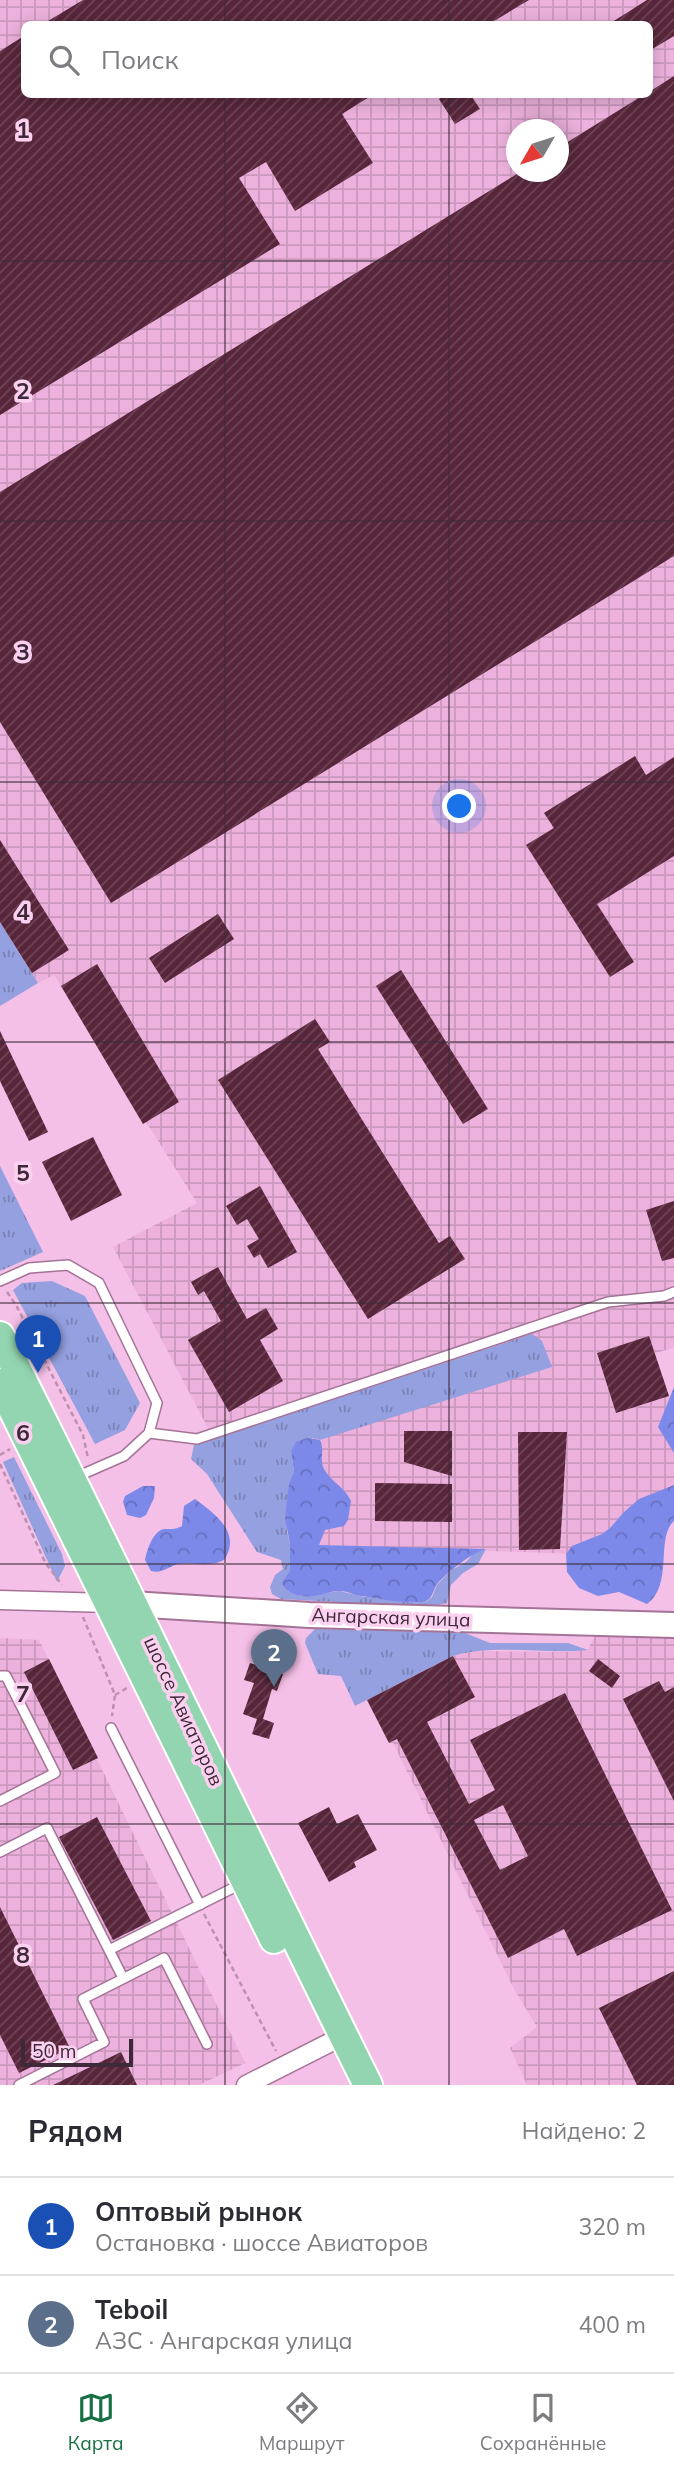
<!DOCTYPE html>
<html lang="ru">
<head>
<meta charset="utf-8">
<style>
  body { margin:0; font-family:Mulish,sans-serif; background:#f2f2f3; color:#2b2b33 }
  .compass { position:absolute; left:506px; top:119px; width:63px; height:63px; border-radius:50%; background:#fff; box-shadow:0 4px 18px #0003; rotate:231deg }
  .scale { position:absolute; left:21px; bottom:18px; width:112px; box-sizing:border-box; padding-left:7px; border:4px solid #3d2938; border-top:0; font-size:19px; line-height:24px; white-space:nowrap; color:#3d2938; -webkit-text-stroke:5px #fcd1f0; paint-order:stroke }
  .you { position:absolute; left:460px; top:807px; width:24px; height:24px; margin:-18px; border:5px solid #fff; border-radius:50%; background:#1a73e8; box-shadow:0 0 0 10px #1a73e833 }
  .badge { display:grid; place-items:center; width:46px; height:46px; border-radius:50%; background:#177044; color:#fff; font-size:23px; font-weight:700 }
  .pin { position:absolute; translate:-50% -58px; filter:drop-shadow(0 2px 4px #0008) }
  .pin::after { content:''; position:absolute; top:37px; width:24px; height:21px; background:inherit; clip-path:polygon(0 0,100% 0,50% 100%) }
  .list { margin:0; padding:0; list-style:none }
  h2 { display:flex; justify-content:space-between; align-items:center; height:91px; margin:0; padding:0 28px; font-size:30px }
  h2 small { font-size:23px; font-weight:400; color:#7c7c81 }
  .list li { display:grid; grid-template-columns:46px 1fr auto; gap:21px; align-items:center; box-sizing:border-box; height:98px; padding:0 28px; border-top:2px solid #e1e1e2 }
  .list b { display:block; font-size:26px; white-space:nowrap }
  .list p { margin:0; font-size:23px; white-space:nowrap; color:#7c7c81 }
  .list em { font-size:23px; font-style:normal; color:#7c7c81 }
  .icon { flex:none; width:38px; height:38px; fill:none; stroke:currentColor; stroke-width:2; stroke-linecap:round; stroke-linejoin:round }
  .map { position:relative; flex:none; width:674px; height:2085px; overflow:hidden }
  .search { position:absolute; background:#fff; box-shadow:0 4px 18px #0003; left:21px; right:21px; top:21px; height:77px; display:flex; align-items:center; gap:18px; box-sizing:border-box; padding:0 24px; border-radius:10px; color:#7c7c81; font-size:26px }
  .sheet { height:287px; background:#fff }
  nav { display:flex; justify-content:space-around; align-items:center; box-sizing:border-box; height:98px; border-top:2px solid #e1e1e2; background:#fff; font-size:19px; color:#7c7c81 }
  nav a { display:grid; justify-items:center; gap:4px }
  nav .on { color:#177044 }
  .map>svg:first-child { display:block }
  .industrial { fill:url(#industrial-grid); fill-rule:evenodd }
  .grass { fill:url(#grass-tufts) }
  .forest { fill:url(#forest-crowns) }
  .building { fill:url(#building-hatch); fill-rule:evenodd }
  .lines { fill:none; stroke-linecap:round; stroke-linejoin:round }
  .service-casing { stroke:#a47397; stroke-width:12 }
  .minor-casing { stroke:#a47397; stroke-width:21 }
  .secondary-casing { stroke:#a47397; stroke-width:28 }
  .primary-casing { stroke:#fff; stroke-width:32 }
  .path { stroke:#bb90b0; stroke-width:2.5; stroke-dasharray:5 3.5; stroke-linecap:butt }
  .service { stroke:#fff; stroke-width:9 }
  .minor { stroke:#fff; stroke-width:18 }
  .secondary { stroke:#fff; stroke-width:24 }
  .primary { stroke:#93d5b0; stroke-width:28 }
  .grid { fill:none; stroke:#3d2938; stroke-width:2; stroke-opacity:0.55 }
  .labels { text-anchor:middle; stroke-width:7; stroke-linejoin:round; paint-order:stroke }
  .street-label { font-size:19px; fill:#3d2938; stroke:#fcd1f0 }
  .grid-label { font-size:23px; text-anchor:middle; font-weight:bold; fill:#3d2938; stroke:#fcd1f0; stroke-width:7; stroke-linejoin:round; paint-order:stroke }
</style>
</head>
<body>
<div class="map">
<svg width="674" height="2085" viewBox="0 0 674 2085">
  <defs>
    <pattern id="industrial-grid" width="8" height="8" patternUnits="userSpaceOnUse" patternTransform="scale(1.75)"><rect width="8" height="8" fill="#ecb1dc"/><path d="M0 4h8M4 0v8" fill="none" stroke="#cb98be"/></pattern>
    <pattern id="grass-tufts" width="24" height="20" patternUnits="userSpaceOnUse" patternTransform="scale(1.75)"><rect width="24" height="20" fill="#94a0df"/><path d="M3 7l-1-3M5 7V3M7 7l1-3M15 17l-1-3M17 17v-4M19 17l1-3" fill="none" stroke="#7a82b6"/></pattern>
    <pattern id="forest-crowns" width="20" height="18" patternUnits="userSpaceOnUse" patternTransform="scale(1.75)"><rect width="20" height="18" fill="#7c89e9"/><path d="M2 6a3 3 0 1 1 6 0M12 15a3 3 0 1 1 6 0" fill="none" stroke="#6770be"/></pattern>
    <pattern id="building-hatch" width="6" height="6" patternUnits="userSpaceOnUse" patternTransform="scale(1.75)"><rect width="6" height="6" fill="#58263b"/><path d="M-1 1l2-2M0 6l6-6M5 7l2-2" fill="none" stroke="#6e4556"/></pattern>
  </defs>
  <rect width="100%" height="100%" fill="#f5c0e7"/>
  <!-- industrial -->
  <path class="industrial" d="M0 0H674V1348L655 1353 674 1411V1500L648 1507 663 1557 319 1545 302 1448 211 1434 113 1247 197 1203 54 975 38 983 0 922ZM24 24H650V94H24ZM516 130H558V172H516Z
    M597 1632 674 1634V2085H527L510 2048 537 2027 514 1989 393 1743H389L367 1700 453 1656 471 1651 569 1652 588 1649Z
    M0 1638 39 1640 245 2063 199 2085H0Z"/>
  <!-- grass -->
  <path class="grass" d="M0 922 38 983 0 1006Z
    M0 1166 43 1252 0 1271Z
    M52 1281 85 1296 140 1403 125 1430 95 1444 13 1290 22 1283Z
    M532 1334 542 1341 552 1367 320 1440 313 1438 291 1451 294 1471 289 1483 287 1531 290 1544V1572L282 1582 288 1591 301 1596 340 1591 360 1596 414 1603 427 1601 432 1597 437 1585 450 1571 466 1562 474 1553 486 1549 478 1564 463 1573 451 1585 447 1603 429 1607 281 1599 272 1594 270 1587 275 1575 283 1569 281 1560 257 1552 207 1474 191 1459 194 1445Z
    M14 1457 62 1554 65 1566 57 1582 3 1462Z
    M315 1629 460 1631 490 1643H568L588 1650C544 1655 496 1643 453 1656L355 1706 341 1676 318 1674 305 1643 306 1638Z"/>
  <!-- forest -->
  <path class="forest" d="M674 1387V1453L658 1427Z
    M307 1438 320 1440C325 1450 319 1459 324 1469 331 1482 345 1487 351 1501L348 1520 344 1526 325 1530 319 1545 486 1549C471 1553 448 1572 438 1583 433 1589 433 1598 426 1601 414 1606 376 1598 362 1596 355 1596 348 1591 340 1591 328 1591 316 1598 303 1596 294 1595 284 1591 282 1582L290 1571V1544L285 1518 289 1483 294 1471 291 1451 296 1442Z
    M674 1485V1521C655 1538 674 1584 647 1604L619 1592 598 1596 579 1588 567 1572 566 1554 572 1546 602 1534 610 1528 624 1512 639 1499Z
    M143 1486H155L154 1498 146 1515 140 1518 127 1515 123 1502 125 1496Z
    M195 1499C215 1514 241 1532 225 1559 213 1568 194 1562 179 1564 168 1566 163 1574 151 1571L145 1560C147 1550 153 1531 164 1529 171 1529 174 1530 182 1526L184 1506Z"/>
  <!-- building -->
  <path class="building" d="M83 0H529L489 24H43Z
    M647 0H674V36L649 51V24H609Z
    M24 36V94H374L342 114 373 163 295 211 266 162 239 178 280 244 0 415V51Z
    M674 76V556L111 903 0 722V492L520 172H558V148L645 94H649V92Z
    M446 94H470L480 109 455 124 439 99Z
    M635 756 646 775 674 757V856L597 904 634 962 610 977 526 845 554 828 544 813Z
    M0 840 69 950 32 973 0 922Z
    M218 914 234 939 165 983 149 958Z
    M97 964 179 1102 143 1124 61 986Z
    M401 970 488 1109 463 1124 376 986Z
    M315 1019 330 1042 318 1049 439 1243 450 1236 465 1259 368 1319 218 1080Z
    M0 1031 48 1132 29 1141 0 1081Z
    M93 1137 122 1195 71 1221 42 1162Z
    M260 1186 297 1252 268 1268 260 1254 254 1258 247 1246 259 1239 247 1219 237 1225 226 1206Z
    M674 1201V1258L662 1261 646 1210Z
    M218 1267 247 1319 266 1308 278 1329 260 1340 283 1381 229 1412 188 1340 221 1321 204 1291 198 1295 191 1282Z
    M649 1336 669 1396 616 1413 597 1353Z
    M404 1431H452V1476L404 1462Z
    M518 1432H567L560 1549 519 1550Z
    M375 1483 452 1484V1522L375 1521Z
    M453 1656 475 1697 427 1722 469 1804 495 1790 470 1740 565 1693 672 1910 577 1956 564 1929 508 1958 397 1739 389 1743 367 1700ZM503 1805 528 1856 500 1870 474 1820Z
    M49 1659 98 1758 73 1770 24 1672Z
    M598 1659 620 1676 612 1688 589 1671Z
    M250 1663 283 1674 277 1691 272 1689 263 1719 274 1723 269 1739 252 1734 257 1719 243 1714 254 1683 244 1680Z
    M659 1681 665 1692 674 1687V1801L623 1699Z
    M329 1807 337 1824 358 1814 377 1850 354 1862 356 1867 329 1882 298 1823Z
    M97 1817 151 1921 113 1940 59 1837Z
    M0 1907 70 2048 19 2073 0 2035Z
    M674 1971V2085H637L599 2008Z
    M121 2052 137 2085H53Z"/>
  <g class="lines">
    <defs>
      <path id="service" d="M0 1281 29 1268 68 1265 99 1283 157 1403 149 1433 124 1456 74 1478
        M149 1433 197 1439 608 1302 664 1296 674 1292
        M0 1676H6L55 1773 0 1801
        M111 1728 200 1905
        M0 1852 47 1828 109 1950 241 1884
        M109 1950 123 1978
        M19 2085 104 2042 83 1999 164 1958 207 2044"/>
      <path id="minor" d="M0 1600 109 1603
        M246 2085 343 2036"/>
      <path id="secondary" d="M115 1603 309 1615 674 1625"/>
      <path id="primary" d="M0 1336C126 1585 244 1836 368 2085
        M0 1383 274 1939"/>
    </defs>
    <!-- service casing -->
    <use href="#service" class="service-casing"/>
    <!-- minor casing -->
    <use href="#minor" class="minor-casing"/>
    <!-- secondary casing -->
    <use href="#secondary" class="secondary-casing"/>
    <!-- primary casing -->
    <use href="#primary" class="primary-casing"/>
    <!-- path -->
    <path class="path" d="M7 1292 16 1305 83 1435 88 1458
      M0 1455 10 1449
      M0 1464 45 1562 62 1585
      M83 1617 115 1695 112 1716
      M115 1695 127 1688
      M204 1914 276 2051"/>
    <!-- service -->
    <use href="#service" class="service"/>
    <!-- minor -->
    <use href="#minor" class="minor"/>
    <!-- secondary -->
    <use href="#secondary" class="secondary"/>
    <!-- primary -->
    <use href="#primary" class="primary"/>
  </g>
  <!-- grid -->
  <path class="grid" d="M225 0V24M449 0V24M225 94V2085M449 94V2085M0 261H674M0 521H674M0 782H674M0 1042H674M0 1303H674M0 1564H674M0 1824H674"/>
  <g class="labels">
    <!-- street labels -->
    <g class="street-label">
      <text transform="translate(391 1617) rotate(2)" y="7">Ангарская улица</text>
      <text transform="translate(184 1711) rotate(65)" y="7">шоссе Авиаторов</text>
    </g>
  </g>
  <g class="grid-label">
    <text x="23" y="138">1</text>
    <text x="23" y="399">2</text>
    <text x="23" y="660">3</text>
    <text x="23" y="920">4</text>
    <text x="23" y="1181">5</text>
    <text x="23" y="1441">6</text>
    <text x="23" y="1702">7</text>
    <text x="23" y="1963">8</text>
  </g>
</svg>
<svg class="compass" viewBox="-18 -18 36 36"><path d="M0-13l5 13h-10z" fill="#e53935"/><path d="M0 13l5-13h-10z" fill="#7c7c81"/></svg>
<div class="scale">50 m</div>
<div class="you"></div>
<div class="pin badge" style="left:38px;top:1373px;background:#1a4fb4">1</div>
<div class="pin badge" style="left:274px;top:1687px;background:#5c6f8a">2</div>
<div class="search"><svg class="icon" aria-label="search" viewBox="0 0 24 24"><circle cx="10" cy="10" r="6"/><path d="M15 15l6 6"/></svg>Поиск</div>
</div>
<section class="sheet">
<h2>Рядом<small>Найдено: 2</small></h2>
<ul class="list">
<li><span class="badge" style="background:#1a4fb4">1</span><div><b>Оптовый рынок</b><p>Остановка · шоссе Авиаторов</p></div><em>320 m</em></li>
<li><span class="badge" style="background:#5c6f8a">2</span><div><b>Teboil</b><p>АЗС · Ангарская улица</p></div><em>400 m</em></li>
</ul>
</section>
<nav>
<a class="on"><svg class="icon" aria-label="map" viewBox="0 0 24 24"><path d="M3 6l6-2 6 2 6-2v14l-6 2-6-2-6 2zM9 4v14M15 6v14"/></svg>Карта</a>
<a><svg class="icon" aria-label="directions" viewBox="0 0 24 24"><path d="M12 3l9 9-9 9-9-9zM9 14v-3h6M13 9l2 2-2 2"/></svg>Маршрут</a>
<a><svg class="icon" aria-label="saved" viewBox="0 0 24 24"><path d="M7 4h10v16l-5-4-5 4z"/></svg>Сохранённые</a>
</nav>
</body>
</html>
